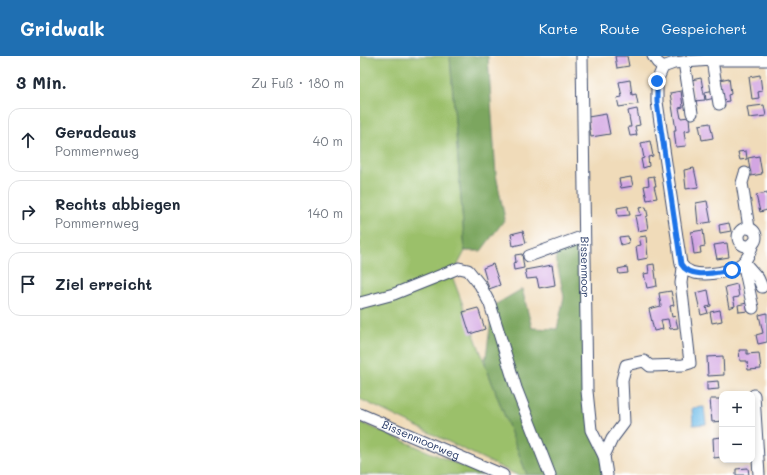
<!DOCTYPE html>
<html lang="de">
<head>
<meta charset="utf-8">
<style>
  body { margin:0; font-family:Mali,sans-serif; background:#f2f2f3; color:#1f2937 }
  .controls { position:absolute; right:12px; bottom:12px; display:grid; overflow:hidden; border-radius:8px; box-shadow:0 2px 6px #0003 }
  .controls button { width:36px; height:36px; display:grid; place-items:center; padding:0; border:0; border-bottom:1px solid #e0e1e3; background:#fff; color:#1f2937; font:20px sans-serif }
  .stop { position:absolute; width:12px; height:12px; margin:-9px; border:3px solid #1a73e8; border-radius:50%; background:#fff }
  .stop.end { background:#1a73e8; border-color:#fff; box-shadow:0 1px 4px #0008 }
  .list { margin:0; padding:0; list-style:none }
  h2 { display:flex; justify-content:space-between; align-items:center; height:52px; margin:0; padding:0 16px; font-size:17px }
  h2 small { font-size:13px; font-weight:400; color:#747a83 }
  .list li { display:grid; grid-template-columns:26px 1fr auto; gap:12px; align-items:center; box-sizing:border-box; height:64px; margin:0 8px 8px; padding:0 8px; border:1px solid #e0e1e3; border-radius:12px }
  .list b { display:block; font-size:15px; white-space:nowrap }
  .list p { margin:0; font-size:13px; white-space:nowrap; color:#747a83 }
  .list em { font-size:13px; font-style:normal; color:#747a83 }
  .icon { flex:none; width:22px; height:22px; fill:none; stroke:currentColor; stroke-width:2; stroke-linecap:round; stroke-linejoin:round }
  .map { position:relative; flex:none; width:407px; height:419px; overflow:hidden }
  header { display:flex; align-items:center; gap:24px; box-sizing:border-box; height:56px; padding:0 20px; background:#1f6fb2; color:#fff }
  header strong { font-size:19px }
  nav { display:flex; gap:22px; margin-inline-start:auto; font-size:14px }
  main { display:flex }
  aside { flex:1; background:#fff }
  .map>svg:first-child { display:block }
  .green { fill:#9bc06b; stroke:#5b7864 }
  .forest { fill:#7ca65f; stroke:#4c6a5e }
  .water { fill:#6ebce8; stroke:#4476a3 }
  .building { fill:#d3a6e2 }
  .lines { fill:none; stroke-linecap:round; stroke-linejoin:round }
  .minor-casing { stroke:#3b496c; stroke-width:13 }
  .minor { stroke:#fff; stroke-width:11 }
  .route { stroke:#1a73e8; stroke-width:5 }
  .labels { text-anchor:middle; stroke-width:3.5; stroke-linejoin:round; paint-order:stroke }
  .street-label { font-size:11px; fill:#1b2f5e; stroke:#fff }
</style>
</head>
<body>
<header>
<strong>Gridwalk</strong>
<nav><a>Karte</a><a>Route</a><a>Gespeichert</a></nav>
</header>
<main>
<aside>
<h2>3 Min.<small>Zu Fuß · 180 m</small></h2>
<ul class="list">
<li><svg class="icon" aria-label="ahead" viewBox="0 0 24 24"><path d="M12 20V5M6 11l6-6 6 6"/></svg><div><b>Geradeaus</b><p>Pommernweg</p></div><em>40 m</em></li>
<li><svg class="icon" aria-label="right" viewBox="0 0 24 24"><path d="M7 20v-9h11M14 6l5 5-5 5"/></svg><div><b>Rechts abbiegen</b><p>Pommernweg</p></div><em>140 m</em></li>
<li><svg class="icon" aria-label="arrive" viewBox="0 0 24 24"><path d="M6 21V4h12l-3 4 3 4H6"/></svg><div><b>Ziel erreicht</b></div></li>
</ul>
</aside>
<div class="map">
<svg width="407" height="419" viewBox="0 0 407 419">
  <rect width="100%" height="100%" fill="#fff"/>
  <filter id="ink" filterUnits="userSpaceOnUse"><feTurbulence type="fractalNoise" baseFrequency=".025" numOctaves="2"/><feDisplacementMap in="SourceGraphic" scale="8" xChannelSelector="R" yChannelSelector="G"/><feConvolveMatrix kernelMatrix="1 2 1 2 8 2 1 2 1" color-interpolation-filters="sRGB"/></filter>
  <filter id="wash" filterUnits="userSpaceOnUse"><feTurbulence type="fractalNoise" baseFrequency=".012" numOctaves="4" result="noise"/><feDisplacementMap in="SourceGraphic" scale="16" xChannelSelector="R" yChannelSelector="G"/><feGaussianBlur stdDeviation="0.9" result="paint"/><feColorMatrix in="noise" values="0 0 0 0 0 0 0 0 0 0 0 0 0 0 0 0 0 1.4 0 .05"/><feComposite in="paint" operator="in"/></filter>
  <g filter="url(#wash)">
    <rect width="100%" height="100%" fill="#f0dbb9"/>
    <!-- green -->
    <path class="green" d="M0 0H90L105 195 92 220 167 419H157L0 343Z
      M0 366 122 419H0Z"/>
    <!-- forest -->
    <path class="forest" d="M90 0H128L136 119 145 163 121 195H105Z
      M222 190 225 337 242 399 244 419H167L125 308 133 250 162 233 172 272 197 273 204 241 195 197Z"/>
    <!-- water -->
    <path class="water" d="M344 351 346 368 333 369 332 352Z"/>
    <g id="blocks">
      <!-- building -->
      <path class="building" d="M255 0H267L269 10 257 12Z
        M400 19 402 35 398 36 399 42 392 43 389 21Z
        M341 22 345 44 334 45 331 24Z
        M369 22 371 38 368 39 369 45 362 46 359 24Z
        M270 24 272 39 276 38 278 48 259 51 257 42 262 41 259 26Z
        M354 34 355 42 346 44 345 36Z
        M321 35 323 51 319 52 321 62 329 61 330 74 324 75 326 90 316 91 314 74H316L310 37Z
        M404 49 406 60 389 62 387 51Z
        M277 53 280 69 275 70 277 79 270 80 268 71H271L268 55Z
        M246 58 250 78 231 81 228 61Z
        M350 67 353 82 342 84 339 69Z
        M290 85 293 100 288 101 289 110 283 112 281 103 284 102 281 87Z
        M386 95 387 103 380 104 378 96Z
        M399 100 402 118 391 120 388 102Z
        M334 112 338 131 326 133 324 114Z
        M294 120 296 130H294L297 142 287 144 284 130 289 129 288 121Z
        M271 121 273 130 261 132 259 123Z
        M407 137V154L400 156 396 139Z
        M347 145 351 166 338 168 336 147Z
        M268 150 270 159 258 160 257 152Z
        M286 151 288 160 286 161 288 173 278 175 275 160 281 159 279 152Z
        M369 167 371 175 360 177 359 169Z
        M343 174 345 190 340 191 341 197 334 198 331 176Z
        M163 175 166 187 153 190 151 178Z
        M268 180 269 187 261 189 259 181Z
        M286 180 288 202 278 204 276 190 281 189 279 181Z
        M367 187 369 201 357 203 354 189Z
        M162 198 164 212 154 214 153 207 156 206 155 199Z
        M133 208 140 229 129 233 123 212Z
        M294 208 297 230 287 232 284 218 289 217 288 209Z
        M192 209 195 229 179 232 177 222 167 223 165 214Z
        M267 211 268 217 259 218 258 213Z
        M377 228 379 241 373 242 375 250 369 252 365 231Z
        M348 234 351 250 346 251 348 257 341 259 336 237Z
        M311 235 314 249 310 250 312 261 315 260 318 272 310 273 308 263 301 264 303 273 294 275 289 253 301 250 299 237Z
        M387 247 389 255 379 256 378 249Z
        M118 252 125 273 110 278 103 256Z
        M360 254 362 265 352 267 350 256Z
        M407 257V286L398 288 396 279 403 277 399 259Z
        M379 294H387V298L399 297 401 313 388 314 387 305H380Z
        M363 300 364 319 348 320 347 301Z
        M358 325 359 333 347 334V326Z
        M350 343H362V365L352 366Z
        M362 381V401L354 402 353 382Z
        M388 412 389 419H376V413Z"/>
    </g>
  </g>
  <g filter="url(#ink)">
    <use href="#blocks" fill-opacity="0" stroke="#3b496c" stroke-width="1"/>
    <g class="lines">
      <defs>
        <g id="minor">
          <path id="s1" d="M222 0 227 335 231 374 244 400 247 419"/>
          <path d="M293 0 297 6 303 11"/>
          <path d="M352 4 359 48"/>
          <path d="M324 6 332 57"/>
          <path d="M385 117 382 127 389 172"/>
          <circle cx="387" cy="181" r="9"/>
          <path d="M393 187C391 195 388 203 381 208 369 218 330 224 321 208L297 46V25L303 11 314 7 324 6 352 4H407"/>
          <path d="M169 200 224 180"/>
          <path d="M384 206 398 222 402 231"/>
          <path d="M382 208 385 215 393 252"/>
          <path d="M0 247 34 238 99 212 108 214 120 229 130 248 156 332 190 419"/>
          <path d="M394 339 399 419"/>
          <path id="s2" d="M0 358 143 419"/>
          <path d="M244 400 252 383 264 367 262 324 266 309 284 305 290 310 323 309 330 307 321 227 323 212"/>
        </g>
      </defs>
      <!-- minor casing -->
      <use href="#minor" class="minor-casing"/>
      <!-- minor -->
      <use href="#minor" class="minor"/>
    </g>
  </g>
  <g class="lines" filter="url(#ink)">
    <!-- route -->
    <path class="route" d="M297 25V46L321 208C330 224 357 216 372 214"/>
  </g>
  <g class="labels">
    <!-- street labels -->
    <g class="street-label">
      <text dy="4" stroke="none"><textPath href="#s1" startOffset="211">Bissenmoor</textPath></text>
      <text dy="4" stroke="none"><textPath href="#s2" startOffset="66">Bissenmoorweg</textPath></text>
    </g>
  </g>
</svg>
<div class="controls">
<button>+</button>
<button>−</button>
</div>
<div class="stop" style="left:372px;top:214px"></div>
<div class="stop end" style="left:297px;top:25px"></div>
</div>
</main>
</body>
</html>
